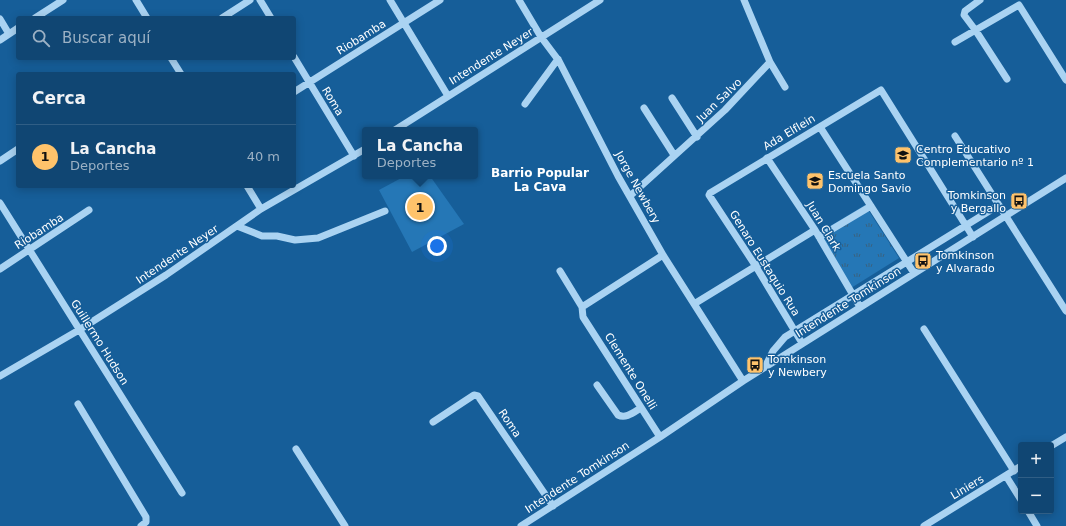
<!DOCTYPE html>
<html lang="es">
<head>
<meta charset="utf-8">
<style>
  body { margin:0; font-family:"DejaVu Sans",sans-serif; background:#194d78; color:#f1f3f6 }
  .controls { position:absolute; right:12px; bottom:12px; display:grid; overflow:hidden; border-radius:4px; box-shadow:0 2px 10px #0003 }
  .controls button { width:36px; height:36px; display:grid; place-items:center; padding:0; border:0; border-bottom:1px solid #305e85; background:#104673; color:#f1f3f6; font:20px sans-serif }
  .you { position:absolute; left:437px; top:246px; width:14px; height:14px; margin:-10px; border:3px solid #fff; border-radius:50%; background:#1a73e8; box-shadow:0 0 0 6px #1a73e833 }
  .badge { display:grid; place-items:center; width:26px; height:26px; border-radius:50%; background:#ffc36b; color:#111; font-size:13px; font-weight:700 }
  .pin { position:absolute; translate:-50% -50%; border:2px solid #fff; box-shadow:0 1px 4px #0006 }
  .popup { position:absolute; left:362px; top:127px; width:116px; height:52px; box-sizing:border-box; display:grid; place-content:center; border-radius:4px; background:#104673; filter:drop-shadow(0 1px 3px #0005); font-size:13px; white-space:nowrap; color:#9cb1c4 }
  .popup b { font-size:15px; color:#f1f3f6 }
  .popup::after { content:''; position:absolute; left:50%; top:100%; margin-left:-8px; border:8px solid transparent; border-top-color:#104673 }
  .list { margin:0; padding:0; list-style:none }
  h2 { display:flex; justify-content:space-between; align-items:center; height:52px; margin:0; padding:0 16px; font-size:17px }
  h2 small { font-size:13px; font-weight:400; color:#9cb1c4 }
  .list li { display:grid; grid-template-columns:26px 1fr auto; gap:12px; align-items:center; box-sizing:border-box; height:64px; padding:0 16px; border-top:1px solid #305e85 }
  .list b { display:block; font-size:15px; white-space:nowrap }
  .list p { margin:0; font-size:13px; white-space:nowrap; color:#9cb1c4 }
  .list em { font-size:13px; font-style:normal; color:#9cb1c4 }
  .icon { flex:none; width:22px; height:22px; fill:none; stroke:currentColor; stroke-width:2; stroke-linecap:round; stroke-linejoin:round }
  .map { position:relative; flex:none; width:1066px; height:526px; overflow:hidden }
  .search { position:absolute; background:#104673; box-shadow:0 2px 10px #0003; left:16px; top:16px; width:280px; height:44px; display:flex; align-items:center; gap:10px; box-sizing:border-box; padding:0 14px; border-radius:4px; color:#9cb1c4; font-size:15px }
  .panel { position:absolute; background:#104673; box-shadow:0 2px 10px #0003; left:16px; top:72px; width:280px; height:116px; border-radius:4px }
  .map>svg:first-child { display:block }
  .green { fill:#2577b6 }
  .park { fill:url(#park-tufts) }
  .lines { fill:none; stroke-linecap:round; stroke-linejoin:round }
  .minor { stroke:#aad3f2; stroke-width:7 }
  .labels { text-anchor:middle; stroke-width:3; stroke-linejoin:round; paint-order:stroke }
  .street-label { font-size:11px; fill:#fff; stroke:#165e99 }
  .poi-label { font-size:11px; fill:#fff; stroke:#165e99; text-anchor:start }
  .neighbourhood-label { font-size:12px; font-weight:bold; fill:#fff; stroke:#165e99 }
</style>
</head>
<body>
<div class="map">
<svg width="1066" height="526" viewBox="0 0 1066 526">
  <defs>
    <pattern id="park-tufts" width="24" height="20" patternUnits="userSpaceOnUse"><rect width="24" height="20" fill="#2577b6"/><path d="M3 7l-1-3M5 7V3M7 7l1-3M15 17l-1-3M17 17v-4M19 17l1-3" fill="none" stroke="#386281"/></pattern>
  </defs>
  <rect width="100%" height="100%" fill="#165e99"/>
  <!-- green -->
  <path class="green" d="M405 176H430L464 224 412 252 379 190Z"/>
  <!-- park -->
  <path class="park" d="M865 205 899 258 851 288 817 234Z"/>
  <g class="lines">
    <!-- minor -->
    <path class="minor" d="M136 0 147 18
      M260 0 271 18
      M390 0 448 96
      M519 0 541 37 559 61 618 176 663 255 743 381
      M980 0 965 11 964 15 976 31 1007 79
      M35 18 63 0
      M222 18 250 0
      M0 19 9 34
      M0 40 18 28
      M955 42 1019 5 1066 80
      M294 57 354 156
      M171 58 181 74
      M770 62 785 87
      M294 92 440 0
      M672 98 697 137
      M525 104 558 59
      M644 108 674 155
      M820 127 914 273
      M395 130 600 0
      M955 136 1066 311
      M767 158 815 230 860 307
      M0 161 18 149
      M247 186 261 209
      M630 196 725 110 770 62 744 0
      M0 203 182 493
      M237 226 262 236H277L295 240 318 238 385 211
      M819 237 871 206
      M0 269 89 210
      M560 271 582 307
      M694 304 815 230
      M924 329 1014 471
      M802 343 755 265 709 195 710 193 881 90 973 237
      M765 367 773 351 785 337 999 205
      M0 376 79 330 166 275 261 209 365 149
      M597 385 618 415C626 419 634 412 641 408
      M78 404 146 517V522L141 526
      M433 422 474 395 478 396 553 506
      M660 437 583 317 582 307 663 255
      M1051 446 1066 437
      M296 449 345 526
      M1006 476 1021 500
      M1028 511 1037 526
      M521 526 660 437 743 381 1066 178
      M924 526 1021 466"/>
  </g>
  <!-- icons -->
  <defs>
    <symbol id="school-square" viewBox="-11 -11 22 22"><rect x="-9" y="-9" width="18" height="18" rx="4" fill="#ffc36b" stroke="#165e99"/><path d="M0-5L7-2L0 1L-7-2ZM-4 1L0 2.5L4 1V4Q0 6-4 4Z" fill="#111"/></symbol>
    <symbol id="bus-square" viewBox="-11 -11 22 22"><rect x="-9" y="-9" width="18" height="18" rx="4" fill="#ffc36b" stroke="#165e99"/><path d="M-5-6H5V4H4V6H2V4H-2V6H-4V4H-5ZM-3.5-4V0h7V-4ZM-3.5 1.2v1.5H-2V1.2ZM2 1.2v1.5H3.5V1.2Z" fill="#111"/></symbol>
  </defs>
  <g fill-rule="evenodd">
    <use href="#school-square" x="893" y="145" width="20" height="20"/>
    <use href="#school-square" x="805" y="171" width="20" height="20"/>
    <use href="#bus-square" x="1009" y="191" width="20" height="20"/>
    <use href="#bus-square" x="913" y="251" width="20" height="20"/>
    <use href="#bus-square" x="745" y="355" width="20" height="20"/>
  </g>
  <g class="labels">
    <!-- street labels -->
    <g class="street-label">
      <text transform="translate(361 37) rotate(-32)" y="4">Riobamba</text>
      <text transform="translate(491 56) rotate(-32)" y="4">Intendente Neyer</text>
      <text transform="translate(719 100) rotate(-44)" y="4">Juan Salvo</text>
      <text transform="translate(333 101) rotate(59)" y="4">Roma</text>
      <text transform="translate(789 132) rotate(-31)" y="4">Ada Elflein</text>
      <text transform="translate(638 187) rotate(61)" y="4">Jorge Newbery</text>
      <text transform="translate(824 226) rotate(59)" y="4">Juan Clark</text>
      <text transform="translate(39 231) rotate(-33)" y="4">Riobamba</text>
      <text transform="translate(177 254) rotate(-34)" y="4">Intendente Neyer</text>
      <text transform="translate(765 263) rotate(58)" y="4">Genaro Eustaquio Rua</text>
      <text transform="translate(848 302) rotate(-32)" y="4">Intendente Tomkinson</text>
      <text transform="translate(100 342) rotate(58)" y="4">Guillermo Hudson</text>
      <text transform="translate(631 371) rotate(58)" y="4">Clemente Onelli</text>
      <text transform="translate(510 423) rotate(56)" y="4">Roma</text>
      <text transform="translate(577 477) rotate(-33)" y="4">Intendente Tomkinson</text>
      <text transform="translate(967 487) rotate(-31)" y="4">Liniers</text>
    </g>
    <!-- poi labels -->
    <g class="poi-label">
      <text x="916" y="153">Centro Educativo<tspan x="916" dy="13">Complementario nº 1</tspan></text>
      <text x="828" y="179">Escuela Santo<tspan x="828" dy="13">Domingo Savio</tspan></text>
      <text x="1006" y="199" text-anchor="end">Tomkinson<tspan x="1006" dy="13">y Bergallo</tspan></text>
      <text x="936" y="259">Tomkinson<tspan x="936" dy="13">y Alvarado</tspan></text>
      <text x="768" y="363">Tomkinson<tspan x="768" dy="13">y Newbery</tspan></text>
    </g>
    <!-- neighbourhood labels -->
    <g class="neighbourhood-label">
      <text x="540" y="177">Barrio Popular<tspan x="540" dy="14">La Cava</tspan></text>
    </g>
  </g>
</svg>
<div class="controls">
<button>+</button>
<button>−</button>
</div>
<div class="you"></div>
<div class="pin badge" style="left:420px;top:207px">1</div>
<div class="popup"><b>La Cancha</b>Deportes</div>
<div class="search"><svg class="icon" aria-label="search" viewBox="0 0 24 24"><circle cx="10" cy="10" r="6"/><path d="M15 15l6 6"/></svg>Buscar aquí</div>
<section class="panel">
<h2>Cerca<small></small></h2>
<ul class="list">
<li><span class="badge">1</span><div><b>La Cancha</b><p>Deportes</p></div><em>40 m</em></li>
</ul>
</section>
</div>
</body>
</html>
